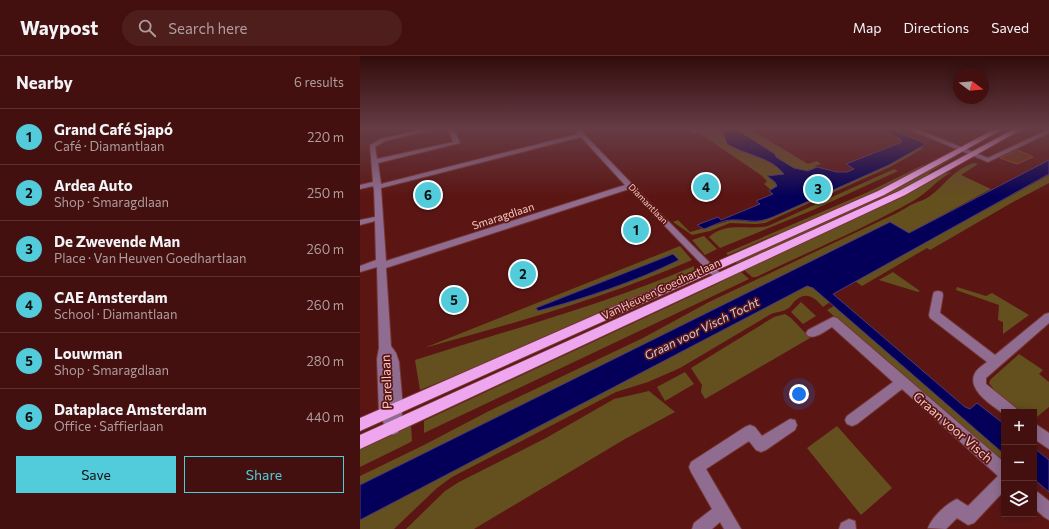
<!DOCTYPE html>
<html lang="en">
<head>
<meta charset="utf-8">
<style>
  body { margin:0; font-family:Commissioner,sans-serif; background:#4e1e1d; color:#f1f3f6 }
  .controls { position:absolute; right:12px; bottom:12px; display:grid; overflow:hidden; border-radius:0px; box-shadow:0 2px 10px #0003 }
  .controls button { width:36px; height:36px; display:grid; place-items:center; padding:0; border:0; border-bottom:1px solid #5c302f; background:#44100f; color:#f1f3f6; font:20px sans-serif }
  .compass { position:absolute; left:593px; top:12px; width:36px; height:36px; border-radius:50%; background:#44100f; box-shadow:0 2px 10px #0003; rotate:106deg }
  .you { position:absolute; left:439px; top:338px; width:14px; height:14px; margin:-10px; border:3px solid #fff; border-radius:50%; background:#1a73e8; box-shadow:0 0 0 6px #1a73e833 }
  .badge { display:grid; place-items:center; width:26px; height:26px; border-radius:50%; background:#52cbda; color:#111; font-size:13px; font-weight:700 }
  .pin { position:absolute; translate:-50% -50%; border:2px solid #fff; box-shadow:0 1px 4px #0006 }
  .list { margin:0; padding:0; list-style:none }
  h2 { display:flex; justify-content:space-between; align-items:center; height:52px; margin:0; padding:0 16px; font-size:17px }
  h2 small { font-size:13px; font-weight:400; color:#af9d9e }
  .list li { display:grid; grid-template-columns:26px 1fr auto; gap:12px; align-items:center; box-sizing:border-box; height:56px; padding:0 16px; border-top:1px solid #5c302f }
  .list b { display:block; font-size:15px; white-space:nowrap }
  .list p { margin:0; font-size:13px; white-space:nowrap; color:#af9d9e }
  .list em { font-size:13px; font-style:normal; color:#af9d9e }
  .actions { display:flex; gap:8px; padding:12px 16px }
  .actions a { flex:1; padding:9px 0; border:1px solid #52cbda; border-radius:0px; text-align:center; font-size:14px; color:#52cbda }
  .actions .main { background:#52cbda; color:#111 }
  .icon { flex:none; width:22px; height:22px; fill:none; stroke:currentColor; stroke-width:2; stroke-linecap:round; stroke-linejoin:round }
  .map { position:relative; flex:none; width:689px; height:473px; overflow:hidden }
  header { display:flex; align-items:center; gap:24px; box-sizing:border-box; height:56px; padding:0 20px; background:#44100f; border-bottom:1px solid #5c302f }
  header strong { font-size:19px }
  nav { display:flex; gap:22px; margin-inline-start:auto; font-size:14px }
  .search { width:280px; height:36px; background:#4e1e1d; display:flex; align-items:center; gap:10px; box-sizing:border-box; padding:0 14px; border-radius:22px; color:#af9d9e; font-size:15px }
  main { display:flex }
  aside { flex:1; background:#44100f }
  .map>svg:first-child { display:block }
  .green { fill:#644f1e; fill-rule:evenodd }
  .water { fill:#040059; stroke:#4b3b78 }
  .building { fill:#693215; stroke:#894825 }
  .lines { fill:none; stroke-linecap:round; stroke-linejoin:round }
  .minor-casing { stroke:#763633; stroke-width:2 }
  .major-casing { stroke:#763633; stroke-width:2 }
  .minor { fill:#906d90; fill-rule:evenodd }
  .major { fill:#eea6ee; fill-rule:evenodd }
  .labels { text-anchor:middle; stroke-width:3.5; stroke-linejoin:round; paint-order:stroke }
  .far-street-label { font-size:9px; fill:#f2c6c1; stroke:#5b1614 }
  .street-label { font-size:11px; fill:#f2c6c1; stroke:#5b1614 }
  .water-label { font-size:12px; font-style:italic; fill:#c6d1e9; stroke:#5b1614 }
  .near-street-label { font-size:13px; fill:#f2c6c1; stroke:#5b1614 }
</style>
</head>
<body>
<header>
<strong>Waypost</strong>
<div class="search"><svg class="icon" aria-label="search" viewBox="0 0 24 24"><circle cx="10" cy="10" r="6"/><path d="M15 15l6 6"/></svg>Search here</div>
<nav><a>Map</a><a>Directions</a><a>Saved</a></nav>
</header>
<main>
<aside>
<h2>Nearby<small>6 results</small></h2>
<ul class="list">
<li><span class="badge">1</span><div><b>Grand Café Sjapó</b><p>Café · Diamantlaan</p></div><em>220 m</em></li>
<li><span class="badge">2</span><div><b>Ardea Auto</b><p>Shop · Smaragdlaan</p></div><em>250 m</em></li>
<li><span class="badge">3</span><div><b>De Zwevende Man</b><p>Place · Van Heuven Goedhartlaan</p></div><em>260 m</em></li>
<li><span class="badge">4</span><div><b>CAE Amsterdam</b><p>School · Diamantlaan</p></div><em>260 m</em></li>
<li><span class="badge">5</span><div><b>Louwman</b><p>Shop · Smaragdlaan</p></div><em>280 m</em></li>
<li><span class="badge">6</span><div><b>Dataplace Amsterdam</b><p>Office · Saffierlaan</p></div><em>440 m</em></li>
</ul>
<div class="actions"><a class="main">Save</a><a>Share</a></div>
</aside>
<div class="map">
<svg width="689" height="473" viewBox="0 0 689 473">
  <rect width="100%" height="100%" fill="#5b1614"/>
  <!-- green -->
  <path class="green" d="M327 73H356L365 79 366 85C370 88 374 92 379 94 394 100 415 105 424 119H407L417 129V131L411 134 404 128 407 125 401 119 339 77 334 78Z
    M371 73H390L448 108 457 105 461 108 455 110 457 111C440 119 431 110 416 101L415 98 382 77Z
    M561 91 564 92 530 111 405 167 396 168 370 167 350 175 332 179 313 166 318 164 330 176 372 164 395 166 402 165 529 109Z
    M594 100H597L570 116 566 122 539 136 379 209 375 206C449 173 525 142 594 100Z
    M614 107 618 108 601 119 631 133 549 177 530 166 0 429V420L62 390 129 355 283 282 349 246 537 157C543 154 548 150 553 148 559 145 565 144 570 140 585 129 595 112 614 107Z
    M563 109 567 110 534 129 430 175 414 179 368 199 366 197 508 136Z
    M534 113 538 115 453 154 360 192 349 181C367 165 388 175 408 170Z
    M592 116C576 124 569 136 553 145 503 173 448 196 396 221H392L384 214 555 134 582 118Z
    M689 119V127L653 146 570 194 567 192 502 230 495 225Z
    M344 180 357 193 345 199 332 184Z
    M320 190 332 204C245 242 155 267 64 292ZM313 198 318 204C292 218 264 228 236 237 216 244 197 250 176 252Z
    M334 210V214L332 217 148 298 60 334 55 304C149 274 243 249 334 210Z
    M380 215 389 223 64 377V365L357 228Z
    M533 216 560 235 558 236 519 224Z
    M447 230 453 232 470 246 463 251C455 242 447 235 436 244 432 247 431 251 427 253 422 256 416 256 411 258L320 312 288 326 256 336 92 421 77 432 34 473H0V464Z
    M597 231 626 240 632 237 669 259 643 278V266L638 264 639 249 596 234Z
    M441 246 456 260 443 268 431 256Z
    M474 250 644 398V412L467 254Z
    M425 258 431 262 450 282 345 343 341 336 342 329 331 312 414 261Z
    M659 298 683 314 679 318 689 326V351L677 361 675 366 674 356H662L635 335 629 327 631 323Z
    M325 316 334 328 305 345 297 331Z
    M289 335 315 356 265 383 114 473H46L85 435 99 426 186 382 254 343Z
    M51 369 52 385 49 387 0 411V392Z
    M477 370 532 432 501 459 447 392Z"/>
  <!-- water -->
  <path class="water" d="M356 73H371L382 77 415 98 416 101 434 112 448 115 457 111 477 116H487L494 113 486 108 542 86 539 82 519 73H532L566 88 529 109 413 161C393 169 390 163 372 164 362 164 353 170 344 173L337 169 358 161 361 164 400 148 396 145 413 138 409 135 417 130 415 126 407 120 424 118C411 101 385 99 367 88L363 77Z
    M689 104V118L473 238 605 351 610 353 617 347 644 368V398L453 232 447 230 0 464V429L530 166 549 177Z
    M313 198 319 204C274 226 226 242 178 255L176 252Z
    M674 392 689 404V436L674 423Z"/>
  <!-- building -->
  <path class="building" d="M658 94 673 101 657 108 640 102Z"/>
  <g class="lines">
    <defs>
      <path id="minor" d="M63 73H75L25 85 15 91 17 103 93 86 88 73H94L100 87 18 107 21 128 218 78 215 75 220 74 300 157 365 222 360 225 357 224 269 133 26 212 31 290 36 297 39 306 43 352 41 363 37 365 40 372 38 377 33 379 28 377 19 357 17 303 19 292 17 211 0 216V210L16 204 15 165 0 169V164L15 161 14 133 13 130 0 133V129L13 126 10 89 21 83ZM221 81 265 129 26 205 21 132Z
        M548 73H557L628 102 687 74 689 73V77L628 106Z
        M578 235 582 236 583 239 580 257 635 299 685 258 689 257V267L626 322V328L656 352 657 356H644V358C633 350 606 334 615 317 617 313 623 309 627 306L570 262 569 259 573 239 574 236Z
        M473 261 477 262 644 406V435L614 467 608 469 597 462 586 473 568 472C572 461 586 448 597 443L608 450 638 420 542 333 497 368 492 370 487 368 485 364 487 360 533 326 472 271C465 275 456 283 448 280L446 277 448 274Z
        M430 363 435 364 437 369 435 374 406 394 401 396 396 394 389 385 346 413 381 473H364L360 466 352 473H332L334 467 352 453 331 416 329 411 331 406 385 371 390 369 395 371 402 380Z
        M674 367 689 377V393L674 383Z
        M674 434 679 437 689 445V464L684 461 674 452Z
        M489 463 495 465 496 473H479L481 467Z"/>
      <path id="major" d="M635 73H643L524 139 0 375V362L518 135Z
        M654 73H662L545 139 0 393V379L539 135Z"/>
    </defs>
    <!-- minor casing -->
    <use href="#minor" class="minor-casing"/>
    <!-- major casing -->
    <use href="#major" class="major-casing"/>
    <!-- minor -->
    <use href="#minor" class="minor"/>
    <!-- major -->
    <use href="#major" class="major"/>
  </g>
  <!-- sky -->
  <linearGradient id="sky" x2="0" y2="1"><stop stop-color="#320c0b"/><stop offset="0.52" stop-color="#663c45"/><stop offset="1" stop-color="#663c45" stop-opacity="0"/></linearGradient>
  <rect width="689" height="140" fill="url(#sky)"/>
  <g class="labels">
    <!-- far-street labels -->
    <g class="far-street-label">
      <text transform="translate(288 148) rotate(46)" y="3">Diamantlaan</text>
    </g>
    <!-- street labels -->
    <g class="street-label">
      <text transform="translate(143 160) rotate(-18)" y="4">Smaragdlaan</text>
      <text transform="translate(301 233) rotate(-25)" y="4">Van Heuven Goedhartlaan</text>
    </g>
    <!-- water labels -->
    <g class="water-label">
      <text transform="translate(342 273) rotate(-26)" y="4">Graan voor Visch Tocht</text>
    </g>
    <!-- near-street labels -->
    <g class="near-street-label">
      <text transform="translate(26 326) rotate(-92)" y="5">Parellaan</text>
      <text transform="translate(593 371) rotate(41)" y="5">Graan voor Visch</text>
    </g>
  </g>
</svg>
<div class="controls">
<button>+</button>
<button>−</button>
<button><svg class="icon" aria-label="layers" viewBox="0 0 24 24"><path d="M12 4l9 5-9 5-9-5zM3 14l9 5 9-5"/></svg></button>
</div>
<svg class="compass" viewBox="-18 -18 36 36"><path d="M0-13l5 13h-10z" fill="#e53935"/><path d="M0 13l5-13h-10z" fill="#af9d9e"/></svg>
<div class="you"></div>
<div class="pin badge" style="left:276px;top:174px">1</div>
<div class="pin badge" style="left:163px;top:218px">2</div>
<div class="pin badge" style="left:458px;top:133px">3</div>
<div class="pin badge" style="left:346px;top:131px">4</div>
<div class="pin badge" style="left:94px;top:244px">5</div>
<div class="pin badge" style="left:68px;top:139px">6</div>
</div>
</main>
</body>
</html>
